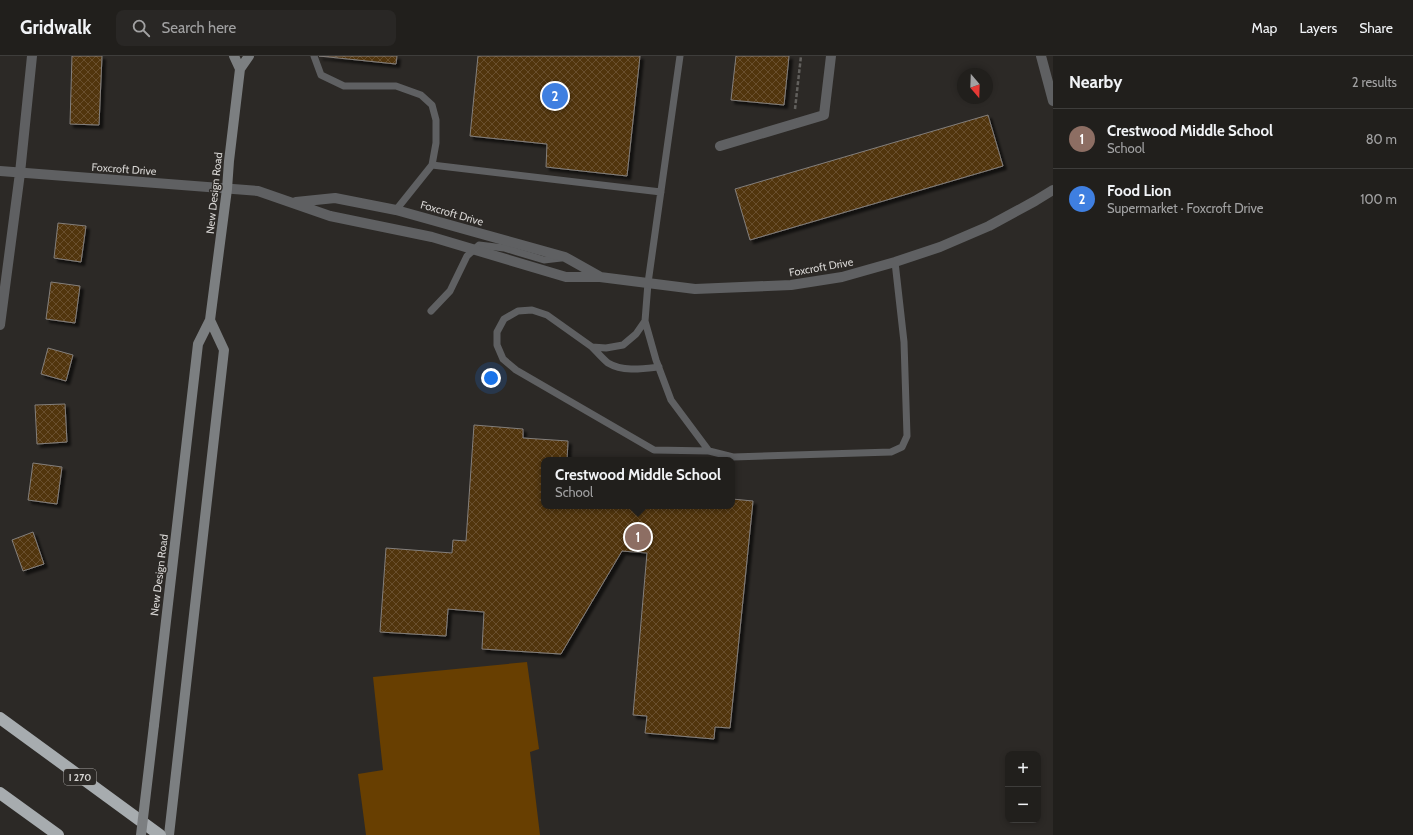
<!DOCTYPE html>
<html lang="en">
<head>
<meta charset="utf-8">
<style>
  body { margin:0; font-family:Cabin,sans-serif; background:#292725; color:#f1f3f6 }
  .controls { position:absolute; right:12px; bottom:12px; display:grid; overflow:hidden; border-radius:8px; box-shadow:0 2px 6px #0003 }
  .controls button { width:36px; height:36px; display:grid; place-items:center; padding:0; border:0; border-bottom:1px solid #3e3d3b; background:#211f1c; color:#f1f3f6; font:20px sans-serif }
  .compass { position:absolute; left:957px; top:12px; width:36px; height:36px; border-radius:50%; background:#211f1c; box-shadow:0 2px 6px #0003; rotate:161deg }
  .you { position:absolute; left:491px; top:322px; width:14px; height:14px; margin:-10px; border:3px solid #fff; border-radius:50%; background:#1a73e8; box-shadow:0 0 0 6px #1a73e833 }
  .badge { display:grid; place-items:center; width:26px; height:26px; border-radius:50%; background:#67c4f0; color:#fff; font-size:13px; font-weight:700 }
  .pin { position:absolute; translate:-50% -50%; border:2px solid #fff; box-shadow:0 1px 4px #0006 }
  .popup { position:absolute; left:541px; top:401px; width:194px; height:52px; box-sizing:border-box; display:grid; place-content:center; border-radius:8px; background:#211f1c; filter:drop-shadow(0 1px 3px #0005); font-size:13px; white-space:nowrap; color:#a2a2a3 }
  .popup b { font-size:15px; color:#f1f3f6 }
  .popup::after { content:''; position:absolute; left:50%; top:100%; margin-left:-8px; border:8px solid transparent; border-top-color:#211f1c }
  .list { margin:0; padding:0; list-style:none }
  h2 { display:flex; justify-content:space-between; align-items:center; height:52px; margin:0; padding:0 16px; font-size:17px }
  h2 small { font-size:13px; font-weight:400; color:#a2a2a3 }
  .list li { display:grid; grid-template-columns:26px 1fr auto; gap:12px; align-items:center; box-sizing:border-box; height:60px; padding:0 16px; border-top:1px solid #3e3d3b }
  .list b { display:block; font-size:15px; white-space:nowrap }
  .list p { margin:0; font-size:13px; white-space:nowrap; color:#a2a2a3 }
  .list em { font-size:13px; font-style:normal; color:#a2a2a3 }
  .icon { flex:none; width:22px; height:22px; fill:none; stroke:currentColor; stroke-width:2; stroke-linecap:round; stroke-linejoin:round }
  .map { position:relative; flex:none; width:1053px; height:779px; overflow:hidden }
  header { display:flex; align-items:center; gap:24px; box-sizing:border-box; height:56px; padding:0 20px; background:#211f1c; border-bottom:1px solid #3e3d3b }
  header strong { font-size:19px }
  nav { display:flex; gap:22px; margin-inline-start:auto; font-size:14px }
  .search { width:280px; height:36px; background:#292725; display:flex; align-items:center; gap:10px; box-sizing:border-box; padding:0 14px; border-radius:8px; color:#a2a2a3; font-size:15px }
  main { display:flex }
  aside { flex:1; background:#211f1c }
  .map>svg:first-child { display:block }
  .garden { fill:#683f01 }
  .building { fill:url(#building-cross-hatch); stroke:#837f7c; filter:url(#shadow) }
  .lines { fill:none; stroke-linecap:round; stroke-linejoin:round }
  .path { stroke:#62605d; stroke-width:2.5; stroke-dasharray:4 2; stroke-linecap:butt }
  .service { stroke:#5f6062; stroke-width:7 }
  .minor { stroke:#5f6062; stroke-width:10 }
  .secondary { stroke:#7c7f81; stroke-width:10 }
  .motorway { stroke:#a7acaf; stroke-width:12 }
  .secondary-bridge { stroke:#7c7f81; stroke-width:10 }
  .labels { text-anchor:middle; stroke-width:3; stroke-linejoin:round; paint-order:stroke }
  .shield { fill:#2c2926; stroke:#a3a19e; stroke-width:1 }
  .shield-label { font-size:10px; font-weight:bold; fill:#d6d4d2 }
  .street-label { font-size:11px; fill:#d6d4d2; stroke:#2c2926 }
</style>
</head>
<body>
<header>
<strong>Gridwalk</strong>
<div class="search"><svg class="icon" aria-label="search" viewBox="0 0 24 24"><circle cx="10" cy="10" r="6"/><path d="M15 15l6 6"/></svg>Search here</div>
<nav><a>Map</a><a>Layers</a><a>Share</a></nav>
</header>
<main>
<div class="map">
<svg width="1053" height="779" viewBox="0 0 1053 779">
  <defs>
    <pattern id="building-cross-hatch" width="8" height="8" patternUnits="userSpaceOnUse"><rect width="8" height="8" fill="#51340d"/><path d="M0 0l8 8M0 8l8-8" fill="none" stroke="#69502f"/></pattern>
    <filter id="shadow"><feDropShadow dx="3.5" dy="3.5" stdDeviation="1" flood-color="#0009"/></filter>
  </defs>
  <rect width="100%" height="100%" fill="#2c2926"/>
  <!-- garden -->
  <path class="garden" d="M527 606 539 693 530 696 540 779H366L358 718 383 714 373 621Z"/>
  <!-- building -->
  <path class="building" d="M72 0H102L99 69 70 68Z
    M319 0H397L396 8Z
    M478 0H640L627 120 546 111 547 88 470 80Z
    M736 0H789L784 49 731 44Z
    M988 59 1003 110 750 184 735 133Z
    M58 167 86 170 81 206 54 202Z
    M51 226 80 230 75 267 46 263Z
    M48 292 73 299 66 325 41 318Z
    M65 348 67 386 37 388 35 349Z
    M474 369 523 373V382L568 385 567 404H544V450H732V443L753 445 730 672 715 671 714 683 645 677 647 660 633 659 647 497 622 495 561 598 482 593 484 556 448 553 446 580 380 576 386 492 452 497 453 484 466 485Z
    M33 407 62 411 57 448 28 444Z
    M33 476 44 508 23 515 12 484Z"/>
  <g class="lines">
    <!-- path -->
    <path class="path" d="M795 53 801 0"/>
    <!-- service -->
    <path class="service" d="M314 0 321 19 344 30H396L421 39 432 49 436 64V87L432 109 396 154
      M680 0 648 227 645 265 636 278 623 289 606 292 592 291 547 259 532 254 518 255 504 263 497 276V289L503 303 516 314 654 394 709 395 733 401 891 396 902 391 907 380 904 286 895 206
      M432 109 661 136
      M431 255 450 235 467 200 479 189 504 192 544 204 561 202
      M645 265 656 304 671 344 709 395
      M592 291C597 296 603 303 608 307 623 316 642 313 659 311"/>
    <!-- minor -->
    <path class="minor" d="M1041 0 1053 45
      M720 90 824 59 831 0
      M0 115 258 135 330 160 432 181 566 221H600L695 233 791 229 842 221 895 206 940 191 989 170 1035 145 1053 134
      M296 146 335 142 396 154 565 201 599 220
      M0 269 20 117 32 0"/>
    <!-- secondary -->
    <path class="secondary" d="M234 0 240 13
      M154 669 198 288 210 264 227 133 229 105 240 13 249 0
      M169 779 224 294 210 264"/>
    <!-- motorway -->
    <path class="motorway" d="M0 662 160 779
      M0 737 58 779"/>
    <!-- secondary-bridge -->
    <path class="secondary-bridge" d="M141 779 154 669"/>
  </g>
  <g class="labels">
    <!-- shield labels -->
    <rect class="shield" x="64" y="713" width="32" height="16" rx="3"/>
    <g class="shield-label">
      <text x="80" y="725">I 270</text>
    </g>
    <!-- street labels -->
    <g class="street-label">
      <text transform="translate(124 113) rotate(4)" y="4">Foxcroft Drive</text>
      <text transform="translate(214 137) rotate(-84)" y="4">New Design Road</text>
      <text transform="translate(452 157) rotate(16)" y="4">Foxcroft Drive</text>
      <text transform="translate(821 211) rotate(-10)" y="4">Foxcroft Drive</text>
      <text transform="translate(159 519) rotate(-83)" y="4">New Design Road</text>
    </g>
  </g>
</svg>
<div class="controls">
<button>+</button>
<button>−</button>
</div>
<svg class="compass" viewBox="-18 -18 36 36"><path d="M0-13l5 13h-10z" fill="#e53935"/><path d="M0 13l5-13h-10z" fill="#a2a2a3"/></svg>
<div class="you"></div>
<div class="pin badge" style="left:638px;top:481px;background:#8d6e63">1</div>
<div class="popup"><b>Crestwood Middle School</b>School</div>
<div class="pin badge" style="left:555px;top:40px;background:#3f7fe0">2</div>
</div>
<aside>
<h2>Nearby<small>2 results</small></h2>
<ul class="list">
<li><span class="badge" style="background:#8d6e63">1</span><div><b>Crestwood Middle School</b><p>School</p></div><em>80 m</em></li>
<li><span class="badge" style="background:#3f7fe0">2</span><div><b>Food Lion</b><p>Supermarket · Foxcroft Drive</p></div><em>100 m</em></li>
</ul>
</aside>
</main>
</body>
</html>
